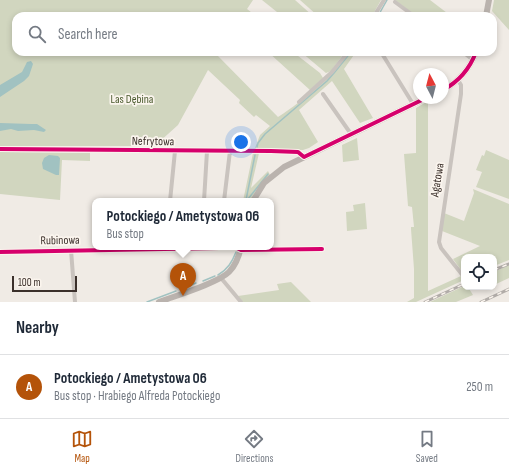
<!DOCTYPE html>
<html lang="en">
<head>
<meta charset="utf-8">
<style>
  body { margin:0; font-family:"Sofia Sans Condensed",sans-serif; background:#f2f2f3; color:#1f2937 }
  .controls { position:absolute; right:12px; bottom:12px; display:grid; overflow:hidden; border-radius:8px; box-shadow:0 2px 6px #0003 }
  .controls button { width:36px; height:36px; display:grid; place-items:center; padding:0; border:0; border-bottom:1px solid #e0e1e3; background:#fff; color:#1f2937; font:20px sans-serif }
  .compass { position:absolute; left:413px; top:68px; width:36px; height:36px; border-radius:50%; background:#fff; box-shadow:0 2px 6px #0003; rotate:353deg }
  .scale { position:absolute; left:12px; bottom:10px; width:65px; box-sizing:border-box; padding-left:4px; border:2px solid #3b302b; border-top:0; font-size:11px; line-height:14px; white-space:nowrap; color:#3b302b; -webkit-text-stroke:3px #fbf5ee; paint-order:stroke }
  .you { position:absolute; left:241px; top:142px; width:14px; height:14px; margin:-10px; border:3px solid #fff; border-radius:50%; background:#1a73e8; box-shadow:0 0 0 6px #1a73e833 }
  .badge { display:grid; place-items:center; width:26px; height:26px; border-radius:50%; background:#b45309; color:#fff; font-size:13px; font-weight:700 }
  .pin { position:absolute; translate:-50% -33px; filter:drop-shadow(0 1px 2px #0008) }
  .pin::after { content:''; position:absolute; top:21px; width:14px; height:12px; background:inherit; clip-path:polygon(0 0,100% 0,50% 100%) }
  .popup { position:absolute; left:92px; top:198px; width:182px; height:52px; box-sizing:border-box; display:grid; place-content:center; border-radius:8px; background:#fff; filter:drop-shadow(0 1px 3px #0005); font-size:13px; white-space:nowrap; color:#747a83 }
  .popup b { font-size:15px; color:#1f2937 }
  .popup::after { content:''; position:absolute; left:50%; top:100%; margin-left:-8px; border:8px solid transparent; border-top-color:#fff }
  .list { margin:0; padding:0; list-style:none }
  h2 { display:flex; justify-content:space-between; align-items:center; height:52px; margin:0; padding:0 16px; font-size:17px }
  h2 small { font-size:13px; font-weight:400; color:#747a83 }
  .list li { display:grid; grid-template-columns:26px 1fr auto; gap:12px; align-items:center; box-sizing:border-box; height:64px; padding:0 16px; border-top:1px solid #e0e1e3 }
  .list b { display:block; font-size:15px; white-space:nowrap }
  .list p { margin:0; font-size:13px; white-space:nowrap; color:#747a83 }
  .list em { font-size:13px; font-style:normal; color:#747a83 }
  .icon { flex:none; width:22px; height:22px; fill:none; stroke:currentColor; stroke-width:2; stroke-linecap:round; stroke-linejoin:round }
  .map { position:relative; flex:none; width:509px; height:302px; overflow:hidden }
  .search { position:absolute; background:#fff; box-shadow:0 2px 6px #0003; left:12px; right:12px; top:12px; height:44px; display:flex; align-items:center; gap:10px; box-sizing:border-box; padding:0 14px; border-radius:12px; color:#747a83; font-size:15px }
  .sheet { height:116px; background:#fff }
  nav { display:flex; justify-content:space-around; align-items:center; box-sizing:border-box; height:56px; border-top:1px solid #e0e1e3; background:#fff; font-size:11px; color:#747a83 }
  nav a { display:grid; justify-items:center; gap:2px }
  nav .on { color:#b45309 }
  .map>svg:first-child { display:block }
  .green { fill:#d1d6bf }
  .water { fill:#a1c2c1 }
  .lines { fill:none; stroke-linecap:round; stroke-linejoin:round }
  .stream { stroke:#a1c2c1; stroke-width:1.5 }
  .street { stroke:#c9c3be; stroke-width:4 }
  .secondary { stroke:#bab3ae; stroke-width:6 }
  .rail-casing { stroke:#b1aca8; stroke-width:3 }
  .rail { stroke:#fbf5ee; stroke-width:1.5; stroke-dasharray:4.5; stroke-linecap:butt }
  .cycleway-casing { stroke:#fbf5ee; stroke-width:6 }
  .cycleway { stroke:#d6006c; stroke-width:4 }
  .labels { text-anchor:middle; stroke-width:3.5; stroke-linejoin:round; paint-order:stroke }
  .park-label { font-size:12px; fill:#4a5a2e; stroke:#fbf5ee }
  .street-label { font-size:12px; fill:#3b302b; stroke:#fbf5ee }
</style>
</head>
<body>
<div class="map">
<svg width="509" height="302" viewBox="0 0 509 302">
  <rect width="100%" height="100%" fill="#f0ebe5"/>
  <!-- green -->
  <path class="green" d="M0 0H253L247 9 256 16H16V52H219L217 55 278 117C308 98 326 78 349 52H356L344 69 373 118 360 123 332 81 299 110 318 142 309 148 303 150 255 148 260 135 270 126 256 115 254 117 239 103 240 100 208 70 178 125 158 143 155 140 146 146H0Z
    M262 0H295L313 16H282Z
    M300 0H381L372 16H318Z
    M395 0H430L451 16H416Z
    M494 0H509V30L492 11Z
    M268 52H293L320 73 323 78 310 90Z
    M301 52H345L331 71 326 73Z
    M428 101V291L461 276 464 280 416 302H407L414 298V269L411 229V227H414L412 207 408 206 404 154 416 153V108Z
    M357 138 359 160 343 162 342 145Z
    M486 150 509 160V199L476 187 482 172 476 170 482 155 484 156Z
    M0 152 90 153V161L62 160 60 200 0 194Z
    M253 153H259L251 188 268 171 270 175 257 189 250 201H243Z
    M473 189 509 204V260L494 266V257H464V274L453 259 480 246 442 231 444 213 464 221 474 193Z
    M365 203 367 229 347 231 346 212 354 211 353 205Z
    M509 265V278L494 285V272Z
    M291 282 311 302H243L238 296 279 290 277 284Z
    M464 286 468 287 473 295 456 302H430Z"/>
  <!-- water -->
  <path class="water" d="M31 61 33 64 29 76 24 81 0 97V85L22 72 27 62Z
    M0 123 31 124H37L46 130 44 132 34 130 18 131 11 129 0 131Z
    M49 155 58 156 60 158 59 175H56L43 169 42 163 44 158Z"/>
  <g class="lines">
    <!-- stream -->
    <path class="stream" d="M378 16 387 0
      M257 147 258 143 265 134 327 81 334 73 351 52
      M248 199 268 174
      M246 200 255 155
      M218 275C228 269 232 262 236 252
      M203 281 215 276
      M181 289 196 283
      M147 302 176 291"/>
    <!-- street -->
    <path class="street" d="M395 2 414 16
      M374 16 384 0
      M381 52 413 104
      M463 52 473 60
      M458 80 461 85V94L439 242 441 248 464 277
      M323 94 351 134
      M299 102 332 72 348 52
      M0 149 271 151 298 152 304 157
      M170 201 175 151
      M204 201 207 151
      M224 201 230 151
      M71 250 75 302
      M0 252 219 248H237L241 250 322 249
      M221 278 241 302"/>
    <!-- secondary -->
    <path class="secondary" d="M486 16 489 0
      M443 90C458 82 470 68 476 52
      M253 201 264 183 284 167 426 98
      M159 302C175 296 218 283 229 272 236 265 239 256 241 247"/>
    <defs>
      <path id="rail" d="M494 270 509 264
        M425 302 464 284
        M481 302 509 289"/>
    </defs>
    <!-- rail casing -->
    <use href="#rail" class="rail-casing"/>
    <!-- rail -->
    <use href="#rail" class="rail"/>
    <defs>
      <path id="cycleway" d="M443 90C458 82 470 68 476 52
        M0 149 271 151 298 152 304 157 426 98
        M0 252 219 248H237L241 250 322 249"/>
    </defs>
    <!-- cycleway casing -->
    <use href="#cycleway" class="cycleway-casing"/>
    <!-- cycleway -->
    <use href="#cycleway" class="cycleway"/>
  </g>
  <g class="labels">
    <!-- park labels -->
    <g class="park-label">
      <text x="132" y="103">Las Dębina</text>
    </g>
    <!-- street labels -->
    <g class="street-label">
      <text transform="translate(153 141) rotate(1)" y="4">Nefrytowa</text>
      <text transform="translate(437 180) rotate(-81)" y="4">Agatowa</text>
      <text transform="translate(60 240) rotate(-1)" y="4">Rubinowa</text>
    </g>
  </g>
</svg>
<div class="controls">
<button><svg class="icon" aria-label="locate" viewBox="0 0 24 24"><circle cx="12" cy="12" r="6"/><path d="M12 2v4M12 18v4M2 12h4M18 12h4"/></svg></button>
</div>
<svg class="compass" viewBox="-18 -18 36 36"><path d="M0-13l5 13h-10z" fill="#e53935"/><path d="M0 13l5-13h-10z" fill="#747a83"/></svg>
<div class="scale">100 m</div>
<div class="you"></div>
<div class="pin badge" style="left:183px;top:296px">A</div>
<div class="popup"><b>Potockiego / Ametystowa 06</b>Bus stop</div>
<div class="search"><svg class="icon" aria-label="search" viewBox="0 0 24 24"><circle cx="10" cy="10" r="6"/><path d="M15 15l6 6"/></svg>Search here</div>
</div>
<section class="sheet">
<h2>Nearby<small></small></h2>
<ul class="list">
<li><span class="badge">A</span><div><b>Potockiego / Ametystowa 06</b><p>Bus stop · Hrabiego Alfreda Potockiego</p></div><em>250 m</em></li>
</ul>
</section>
<nav>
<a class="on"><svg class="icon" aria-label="map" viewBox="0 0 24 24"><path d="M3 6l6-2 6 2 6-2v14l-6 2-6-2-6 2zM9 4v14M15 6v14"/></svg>Map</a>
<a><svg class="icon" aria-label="directions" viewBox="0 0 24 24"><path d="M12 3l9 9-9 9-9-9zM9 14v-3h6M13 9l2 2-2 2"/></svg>Directions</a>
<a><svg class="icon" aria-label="saved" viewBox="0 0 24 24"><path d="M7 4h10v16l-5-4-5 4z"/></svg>Saved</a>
</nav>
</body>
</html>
